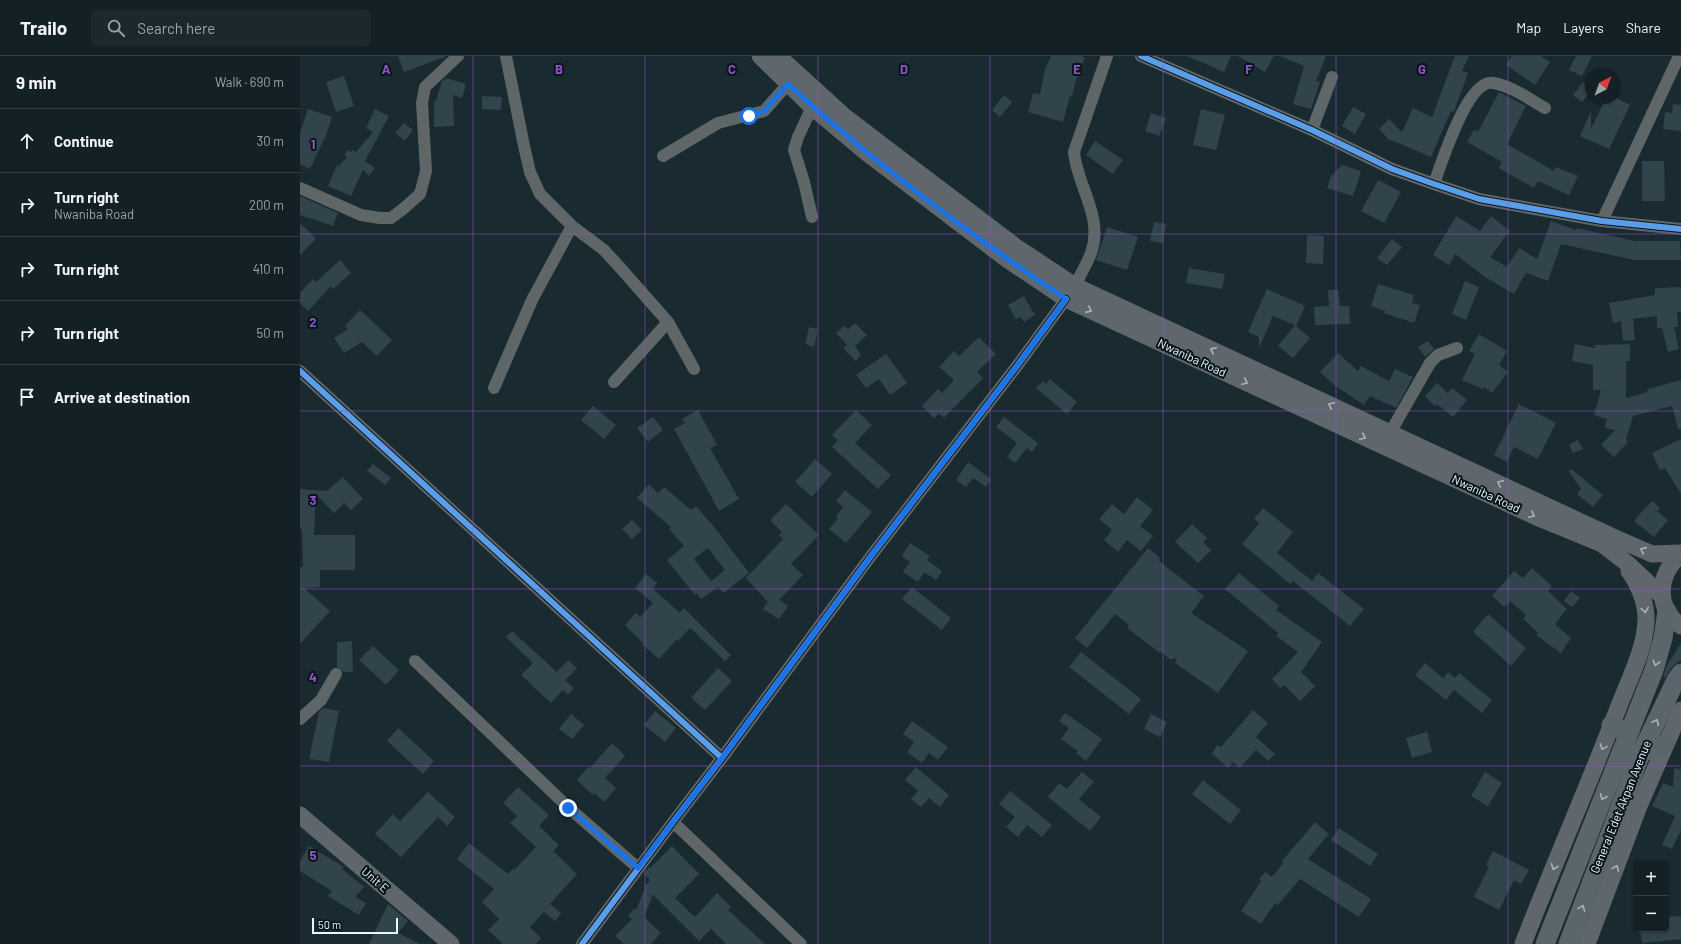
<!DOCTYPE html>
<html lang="en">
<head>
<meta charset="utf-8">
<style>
  body { margin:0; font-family:Barlow,sans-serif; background:#1c282d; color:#f1f3f6 }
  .controls { position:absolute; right:12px; bottom:12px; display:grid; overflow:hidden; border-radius:6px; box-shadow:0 1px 3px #0004 }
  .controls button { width:36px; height:36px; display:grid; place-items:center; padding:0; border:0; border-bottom:1px solid #323e42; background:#132025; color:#f1f3f6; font:20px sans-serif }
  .compass { position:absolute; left:1285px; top:12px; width:36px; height:36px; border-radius:50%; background:#132025; box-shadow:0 1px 3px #0004; rotate:41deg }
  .scale { position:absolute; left:12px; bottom:10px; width:86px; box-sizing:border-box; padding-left:4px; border:2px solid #e8f6fd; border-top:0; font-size:11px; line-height:14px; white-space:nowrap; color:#e8f6fd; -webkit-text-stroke:3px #08141a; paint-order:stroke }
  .stop { position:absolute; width:12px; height:12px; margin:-9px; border:3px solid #1a73e8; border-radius:50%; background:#fff }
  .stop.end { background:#1a73e8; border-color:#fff; box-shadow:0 1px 4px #0008 }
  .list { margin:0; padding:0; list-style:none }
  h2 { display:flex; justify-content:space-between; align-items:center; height:52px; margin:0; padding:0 16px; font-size:17px }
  h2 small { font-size:13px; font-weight:400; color:#9da3a7 }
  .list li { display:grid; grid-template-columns:26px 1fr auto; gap:12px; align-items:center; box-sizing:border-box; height:64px; padding:0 16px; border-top:1px solid #323e42 }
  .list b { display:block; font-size:15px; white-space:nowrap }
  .list p { margin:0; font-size:13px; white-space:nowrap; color:#9da3a7 }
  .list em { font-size:13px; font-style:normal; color:#9da3a7 }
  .icon { flex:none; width:22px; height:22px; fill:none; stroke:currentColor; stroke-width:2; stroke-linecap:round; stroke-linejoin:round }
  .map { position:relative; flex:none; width:1381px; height:888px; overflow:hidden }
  header { display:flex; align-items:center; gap:24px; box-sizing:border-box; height:56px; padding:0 20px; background:#132025; border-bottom:1px solid #323e42 }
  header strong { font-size:19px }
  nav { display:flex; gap:22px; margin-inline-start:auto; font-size:14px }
  .search { width:280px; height:36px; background:#1c282d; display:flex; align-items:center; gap:10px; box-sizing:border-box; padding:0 14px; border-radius:6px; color:#9da3a7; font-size:15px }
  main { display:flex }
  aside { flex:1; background:#132025 }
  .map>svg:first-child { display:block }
  .building { fill:#31434b; fill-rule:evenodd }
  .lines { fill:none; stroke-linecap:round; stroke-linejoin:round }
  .street { stroke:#5f6668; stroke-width:12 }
  .secondary { stroke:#5f676c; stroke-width:17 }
  .primary { stroke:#5b666c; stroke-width:19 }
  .cycleway-casing { stroke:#08141a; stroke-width:8 }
  .cycleway { stroke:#5a9eea; stroke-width:6 }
  .oneway { stroke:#aab6bc }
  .oneway2 { stroke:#a9b5bc }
  .route { stroke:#1a73e8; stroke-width:5 }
  .grid { fill:none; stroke:#9154cb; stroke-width:1; stroke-opacity:0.55 }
  .labels { text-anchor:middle; stroke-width:4; stroke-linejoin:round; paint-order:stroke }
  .street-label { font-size:12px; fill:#e8f6fd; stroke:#08141a }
  .grid-label { font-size:13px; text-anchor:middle; font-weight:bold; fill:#9154cb; stroke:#08141a; stroke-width:4; stroke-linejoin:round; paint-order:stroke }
</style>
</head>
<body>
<header>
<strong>Trailo</strong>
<div class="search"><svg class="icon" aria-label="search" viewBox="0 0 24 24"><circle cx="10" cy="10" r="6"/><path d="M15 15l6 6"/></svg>Search here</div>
<nav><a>Map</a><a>Layers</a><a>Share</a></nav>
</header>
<main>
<aside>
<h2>9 min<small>Walk · 690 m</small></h2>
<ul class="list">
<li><svg class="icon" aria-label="ahead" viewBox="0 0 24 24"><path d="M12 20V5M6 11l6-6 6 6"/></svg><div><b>Continue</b></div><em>30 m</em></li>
<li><svg class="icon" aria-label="right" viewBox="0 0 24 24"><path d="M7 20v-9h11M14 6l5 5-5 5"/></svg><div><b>Turn right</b><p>Nwaniba Road</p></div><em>200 m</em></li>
<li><svg class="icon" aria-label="right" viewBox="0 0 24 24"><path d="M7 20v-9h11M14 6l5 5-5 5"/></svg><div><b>Turn right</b></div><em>410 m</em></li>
<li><svg class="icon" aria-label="right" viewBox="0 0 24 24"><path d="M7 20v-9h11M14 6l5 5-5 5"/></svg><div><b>Turn right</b></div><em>50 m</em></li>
<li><svg class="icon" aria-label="arrive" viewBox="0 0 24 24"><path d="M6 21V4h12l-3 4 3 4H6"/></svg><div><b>Arrive at destination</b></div></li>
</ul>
</aside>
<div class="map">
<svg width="1381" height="888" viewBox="0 0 1381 888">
  <rect width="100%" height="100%" fill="#192a31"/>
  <!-- building -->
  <path class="building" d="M98 0H145V1L104 16Z
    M751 0H781L785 2 776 24 772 41 770 40 763 66 728 56 733 37 740 38 745 13Z
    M887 0H931L924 16Z
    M938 0H974L965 16Z
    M980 0H1026L1016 25 1020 26 1011 53 993 48 1004 10Z
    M1155 0H1169L1162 15 1168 17 1154 56 1151 55 1131 101 1091 84 1090 85 1079 73 1089 63 1102 76 1113 52 1132 61Z
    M1212 0H1241L1250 6 1235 29 1206 9Z
    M1276 0H1292L1282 20 1269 14Z
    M44 20 54 50 36 56 26 26Z
    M146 22 166 28 162 42 153 39 154 70 134 71V46L136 45 142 25Z
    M1283 26 1291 33V35L1282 46 1273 39Z
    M1199 36 1226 50 1207 88 1254 115 1256 111 1278 120 1269 139 1238 125 1234 132 1199 112 1202 106 1167 86 1174 74 1178 76Z
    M704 39 712 46 700 61 692 54Z
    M182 40 202 41 201 54 182 53Z
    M1306 42H1316L1330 49 1309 93 1280 80 1291 55V73Z
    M1373 48 1381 49V75L1363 73 1365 56 1372 57Z
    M1053 51 1066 58 1055 78 1042 70Z
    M8 53 32 61 26 79 10 113 0 108V77Z
    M75 53 89 60 65 105 75 112 69 120 63 114 51 140 28 130 37 109 39 110 47 101 44 99 48 94 51 96 53 94 56 96 73 76 66 72Z
    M901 53 925 59 916 94 893 89Z
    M851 57 866 62 859 80 845 75Z
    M104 67 113 74 105 85 95 77Z
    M795 85 823 104 813 118 786 99Z
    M1342 105H1364L1365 145H1342Z
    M1042 109 1061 115 1053 140 1027 132 1031 120Z
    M1078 124 1101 136 1084 167 1061 155Z
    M0 140 38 157 33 170 0 159Z
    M1156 160 1180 175 1191 160 1210 175 1190 201 1207 211 1219 192 1237 203 1251 165 1276 174 1277 172 1335 185H1380L1381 204H1334L1261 188 1248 225 1226 217 1214 238 1185 221 1155 198 1149 209 1133 199Z
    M854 166 866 168 863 187 850 185Z
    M0 167 16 183 0 199Z
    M807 171 838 181 827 214 796 204Z
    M1007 179 1024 180 1023 208 1006 207Z
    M1092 183 1102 191 1087 209 1077 202Z
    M40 204 51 217 33 233 31 230 8 255 0 247V237L13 223 16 226Z
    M889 212 925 218 922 233 886 227Z
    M1165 225 1179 231 1166 264 1152 258Z
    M1078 228 1114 239 1112 247 1120 249 1114 267 1084 257 1085 255 1071 250Z
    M1381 231V256H1377L1378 271H1374L1379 293 1368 296 1362 272H1357V260L1333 263 1335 284 1323 285 1321 265 1313 267 1309 247 1355 239V232Z
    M967 233 1005 250 996 270 1010 282 993 302 978 290 995 269 973 260 959 292V281L948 276Z
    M1028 234H1038L1040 250H1049L1050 268 1015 269 1014 251 1029 250Z
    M724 240 735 259 724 266 721 261 716 263 708 249Z
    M60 254 92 284 77 300 62 286 44 297 34 282 48 273 45 270Z
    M555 267 567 279 555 290 561 299 556 305 543 292 547 289 536 277 544 270 548 273Z
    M509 271 518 273 514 291 505 288Z
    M1179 278 1207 295 1199 309 1208 316 1192 337 1184 331 1183 333 1162 324 1175 298 1169 295Z
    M679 281 696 298 677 316 683 322 644 362 639 357 634 362 622 350 638 333 642 337 654 324 639 311 654 295 659 300Z
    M1128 285 1134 293 1125 301 1118 291Z
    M1275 288 1295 292V289L1330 288V305H1326V342L1348 336 1347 333 1381 324V373H1378L1372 350 1333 360 1326 384 1328 386 1314 401 1301 389 1315 374 1305 372 1307 363 1294 359 1301 334H1293V309L1272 305Z
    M1038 297 1058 315 1061 310 1089 325 1095 313 1113 321 1096 352 1070 340 1064 349 1034 329 1020 316Z
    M586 298 607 327 590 339 579 323 566 332 556 319Z
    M750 323 777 346 767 358 736 332 743 325 746 328Z
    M1137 327 1148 337 1152 332 1167 344 1153 361 1137 348 1135 350 1125 340Z
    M1219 348 1256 367 1238 403 1214 391 1207 406 1194 399Z
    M293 350 316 369 304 383 281 364Z
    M398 354 417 389 410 392 439 443 419 455 374 373 385 367 382 363Z
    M556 354 572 369 555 387 591 419 578 433 532 391 538 384 532 379Z
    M353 361 363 374 348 386 337 372Z
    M704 361 738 387 732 396 727 392 715 407 707 401 717 387 696 371Z
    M1381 383V438L1365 412 1360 414 1352 397Z
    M1278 384 1283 393 1273 397 1269 389Z
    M515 403 532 418 512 441 495 426Z
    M668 406 691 423 686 431 673 422 666 431 656 424Z
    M73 408 91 422 85 429 67 415Z
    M1271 413 1303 439 1293 451 1277 438 1281 433 1269 415Z
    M43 421 63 443 51 454 44 447 34 457 16 438 14 479H55V514H20V531L4 532 30 555 0 588V511H3L2 473H0V433L27 435Z
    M349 428 358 437 364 431 391 454 396 450 415 472 449 517 423 537 418 531 401 543 397 537 395 539 367 504 384 490 369 473 371 471 337 442ZM408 492 425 514 411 525 394 503Z
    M545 434 572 456 546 487 529 473 538 462 536 460 543 451 536 445Z
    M837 441 853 454 840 470 853 480 841 495 827 484 818 496 804 484 812 474 799 463 812 448 824 458Z
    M1353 445 1360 453 1357 455 1368 464 1354 481 1334 465 1344 453Z
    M486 448 519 479 491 508 503 519 479 544 488 550 479 563 463 553 468 546 446 522 483 483 479 479 482 476 470 464Z
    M963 452 993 476 977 497 1012 525 1018 517 1064 553 1050 570 993 525 990 528 942 488 959 467 954 463Z
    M332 464 342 474 332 483 322 473Z
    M892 468 907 482 903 486 911 494 898 507 875 486Z
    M610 487 630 500 627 504 642 515 636 524 624 516 618 526 603 516 610 506 602 500Z
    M848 492 860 502 859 505 904 540 891 557 948 595 918 637 875 607 877 604 874 602 871 604 861 596 860 597 827 572 829 569 815 558 787 592 775 582Z
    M1232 512 1252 530 1248 535 1267 553 1255 568 1271 582 1261 597 1236 579 1238 577 1223 563 1226 559 1210 545 1204 551 1192 540 1214 515 1223 522Z
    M939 517 979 550 976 554 1022 586 1001 616 1015 630 1000 645 984 629 980 632 972 623 998 596 976 580 978 577 925 533Z
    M346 518 357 527 353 533 380 557 384 552 431 599 425 605 390 572 378 585 376 584 359 603 342 588 343 587 325 569 336 557 340 561 353 547 335 532Z
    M612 531 651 562 642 574 602 543Z
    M1271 535 1280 542 1272 551 1264 545Z
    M1188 558 1226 592 1211 610 1173 576Z
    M212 575 257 616 268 604 277 612 265 624 274 632 268 639 263 634 251 647 221 619 233 607 206 581Z
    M52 585 53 616H43L37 611V586Z
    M1381 587V604L1372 611 1365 622 1363 621 1366 611Z
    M73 590 99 614 86 629 59 604Z
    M781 596 841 643 829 658 769 611Z
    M1125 607 1143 622 1148 616 1155 622 1159 617 1192 644 1182 657 1154 634 1146 644 1115 619Z
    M418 612 432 625 405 654 391 642Z
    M24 652 39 655 29 706 9 703 19 656Z
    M953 654 968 667 956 681 975 698 968 705 956 694 940 712 933 706 928 712 912 698 917 689 921 691Z
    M355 655 376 672 365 686 344 669Z
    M765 657 802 683 786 705 776 697 778 695 761 683 769 672 759 665Z
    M271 658 284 669 272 683 259 673Z
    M851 658 867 666 860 681 844 673Z
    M612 665 648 691 638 704 629 697 622 707 607 696 614 686 603 678Z
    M98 672 134 705 123 718 87 685Z
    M1127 676 1132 696 1112 702 1106 682Z
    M312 687 325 700 305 722 316 732 304 746 294 737 293 739 277 724 288 711 290 712Z
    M616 711 649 739 640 751 629 742 621 751 611 743 618 735 605 724Z
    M1374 712 1381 713V774L1372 793 1362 789 1375 760 1352 750 1363 727 1373 731Z
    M782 716 794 726 779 743 801 761 790 775 748 741 759 727 767 733Z
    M1185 716 1202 727 1188 750 1171 740Z
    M903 724 941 754 930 768 892 738Z
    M218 731 249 759 239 770 259 789 253 795 277 818 250 848 261 857 255 865 244 856 230 871 241 882 236 888H203L188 874 199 863 182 846 194 833 157 803 169 787 208 818 213 813 214 814 236 791 210 767 217 760 203 747Z
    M710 735 752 769 742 781 727 769 718 781 706 771 715 761 699 748Z
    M128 736 155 761 147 770 138 761 101 801 75 778 93 758 100 765Z
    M1015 766 1029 778 1008 803 1071 843 1059 861 1000 823 978 849 975 847 961 868 941 855 961 825 959 823 965 816 972 821 984 806 982 805Z
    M1039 772 1078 798 1070 810 1031 784Z
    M9 790 44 811 42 813 64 831 55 841 66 847 59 859 28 840 32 835 0 815V805Z
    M372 790 399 818 375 842 395 861 417 837 431 851 428 854 465 888H426L411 873 399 885 353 839 344 861 361 877 351 888H324L315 880 332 863 328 860 334 853 336 854 345 832 344 830 350 824 344 818 349 811 350 812Z
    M1193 795 1229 814 1221 828 1214 824 1199 854 1174 841 1189 810 1186 809Z
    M88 848 108 865 98 877 120 888H69Z
    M1381 860V883L1342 887 1340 873H1366V861Z"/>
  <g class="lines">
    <!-- street -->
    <path class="street" d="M206 0 224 90 230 116 240 138 272 170 304 194 324 216 368 266 394 313
      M841 0 1012 74 1092 113 1134 128 1179 143 1302 165 1381 173
      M1012 74 1032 21
      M363 100 418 67 464 55 488 28
      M1134 128C1141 109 1167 23 1193 27 1212 30 1229 43 1245 52
      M0 132 61 159 80 162H91L103 153 120 138 126 115 122 47 125 31 158 0
      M512 161 504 126 494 94 498 81 512 51
      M1302 165 1379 0
      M775 230C780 219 787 208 791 197 804 161 777 130 774 96L807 0
      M0 315 422 702
      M314 326 368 266
      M194 332 232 244 272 170
      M1090 377 1130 307 1138 299 1157 292
      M115 605 269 752 338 812
      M0 663 21 644 36 618
      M373 766 501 888
      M282 888 373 766 422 702 571 500 717 310 766 243"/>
    <!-- secondary -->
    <path class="secondary" d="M460 0 512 51 567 97 708 204 766 243 1241 463 1302 488 1328 508 1362 540
      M478 0 544 60 591 96 716 191 775 230 1313 481 1352 498 1381 497
      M1381 498C1358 518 1354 551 1381 570
      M0 759 151 888
      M1223 888C1253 810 1287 733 1317 655 1328 626 1347 590 1346 560 1345 544 1338 527 1329 515
      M1287 888 1339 750 1381 654"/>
    <!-- primary -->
    <path class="primary" d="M1311 669 1329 677
      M1341 697 1365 688
      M1245 888 1354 614 1363 582 1367 555
      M1268 888 1341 697 1376 624 1381 617"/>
    <defs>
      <path id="cycleway" d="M841 0 1012 74 1092 113 1134 128 1179 143 1302 165 1381 173
        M0 315 422 702
        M282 888 373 766 422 702 571 500 717 310 766 243"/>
    </defs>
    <!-- cycleway casing -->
    <use href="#cycleway" class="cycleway-casing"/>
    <!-- cycleway -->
    <use href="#cycleway" class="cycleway"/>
  </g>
  <!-- one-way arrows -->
  <defs><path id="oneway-chevron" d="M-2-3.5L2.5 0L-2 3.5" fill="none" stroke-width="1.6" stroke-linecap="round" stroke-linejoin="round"/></defs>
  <g class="oneway">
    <use href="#oneway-chevron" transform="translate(789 254) rotate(25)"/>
    <use href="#oneway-chevron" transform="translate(913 294) rotate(-155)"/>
    <use href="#oneway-chevron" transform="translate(945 326) rotate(25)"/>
    <use href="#oneway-chevron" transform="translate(1031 349) rotate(-155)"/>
    <use href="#oneway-chevron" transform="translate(1063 381) rotate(25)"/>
    <use href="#oneway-chevron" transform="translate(1200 427) rotate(-155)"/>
    <use href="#oneway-chevron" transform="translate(1232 459) rotate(25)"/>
    <use href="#oneway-chevron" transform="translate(1343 494) rotate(-156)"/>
    <use href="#oneway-chevron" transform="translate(1345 554) rotate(81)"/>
    <use href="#oneway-chevron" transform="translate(1303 691) rotate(111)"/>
    <use href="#oneway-chevron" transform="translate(1254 811) rotate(112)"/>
    <use href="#oneway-chevron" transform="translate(1316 812) rotate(-69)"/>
  </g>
  <g class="oneway2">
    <use href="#oneway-chevron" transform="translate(1356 607) rotate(105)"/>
    <use href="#oneway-chevron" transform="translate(1356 666) rotate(-65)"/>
    <use href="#oneway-chevron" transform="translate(1303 741) rotate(112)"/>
    <use href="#oneway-chevron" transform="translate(1282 852) rotate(-69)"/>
  </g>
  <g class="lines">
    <!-- route -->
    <path class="route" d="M268 752 338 812 422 702 571 500 717 310 766 243C669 178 574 107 488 28L464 55 449 60"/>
  </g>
  <!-- grid -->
  <path class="grid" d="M173 0V888M345 0V888M518 0V888M690 0V888M863 0V888M1036 0V888M1208 0V888M0 178H1381M0 355H1381M0 533H1381M0 710H1381"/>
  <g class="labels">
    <!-- street labels -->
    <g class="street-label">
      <text transform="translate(892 302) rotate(25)" y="4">Nwaniba Road</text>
      <text transform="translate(1186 438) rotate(25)" y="4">Nwaniba Road</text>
      <text transform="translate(1321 751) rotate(-68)" y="4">General Edet Akpan Avenue</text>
      <text transform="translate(75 824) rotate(41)" y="4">Unit E</text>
    </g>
  </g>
  <g class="grid-label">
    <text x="86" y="18">A</text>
    <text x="259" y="18">B</text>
    <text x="432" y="18">C</text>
    <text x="604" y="18">D</text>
    <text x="777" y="18">E</text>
    <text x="949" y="18">F</text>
    <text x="1122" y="18">G</text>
    <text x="13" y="93">1</text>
    <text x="13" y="271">2</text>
    <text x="13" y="449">3</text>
    <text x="13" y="626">4</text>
    <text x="13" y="804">5</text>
  </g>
</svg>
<div class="controls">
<button>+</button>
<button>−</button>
</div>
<svg class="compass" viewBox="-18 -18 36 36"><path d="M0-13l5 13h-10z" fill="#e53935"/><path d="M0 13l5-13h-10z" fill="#9da3a7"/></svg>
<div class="scale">50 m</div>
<div class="stop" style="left:449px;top:60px"></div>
<div class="stop end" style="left:268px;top:752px"></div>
</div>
</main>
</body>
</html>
